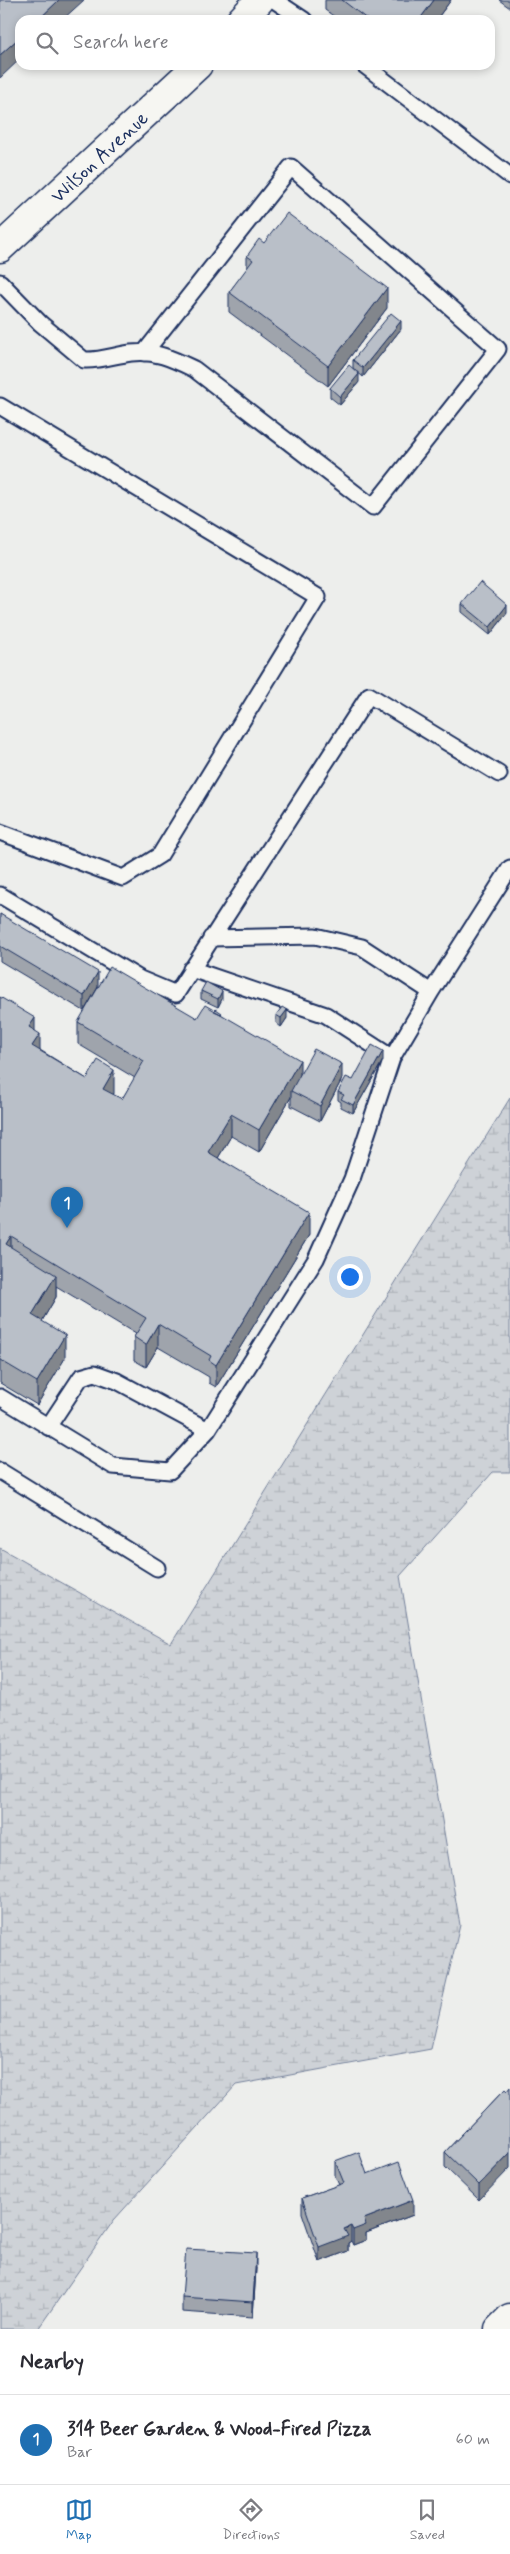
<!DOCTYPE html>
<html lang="en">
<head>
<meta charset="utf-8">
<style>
  body { margin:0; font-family:Mynerve,sans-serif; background:#f2f2f3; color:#2b2b33 }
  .you { position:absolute; left:349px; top:1276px; width:18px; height:18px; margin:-12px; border:4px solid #fff; border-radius:50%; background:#1a73e8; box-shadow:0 0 0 8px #1a73e833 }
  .badge { display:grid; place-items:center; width:32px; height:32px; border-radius:50%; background:#1f6fb2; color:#fff; font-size:16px; font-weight:700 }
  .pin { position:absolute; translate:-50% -41px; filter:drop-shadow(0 1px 2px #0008) }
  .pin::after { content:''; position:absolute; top:26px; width:18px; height:15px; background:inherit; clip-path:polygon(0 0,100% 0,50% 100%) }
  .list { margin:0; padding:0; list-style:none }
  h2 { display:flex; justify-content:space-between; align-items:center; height:65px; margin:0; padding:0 20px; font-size:21px }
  h2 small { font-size:16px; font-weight:400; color:#7c7c81 }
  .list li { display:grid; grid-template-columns:32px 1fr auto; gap:15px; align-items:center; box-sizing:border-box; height:90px; padding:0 20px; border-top:1px solid #e1e1e2 }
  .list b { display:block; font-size:19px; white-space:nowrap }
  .list p { margin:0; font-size:16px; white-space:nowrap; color:#7c7c81 }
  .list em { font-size:16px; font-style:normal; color:#7c7c81 }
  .icon { flex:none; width:28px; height:28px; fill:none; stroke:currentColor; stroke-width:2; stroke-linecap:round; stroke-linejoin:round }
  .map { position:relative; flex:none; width:510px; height:2329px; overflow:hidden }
  .search { position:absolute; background:#fff; box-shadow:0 2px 8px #0003; left:15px; right:15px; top:15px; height:55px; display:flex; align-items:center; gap:12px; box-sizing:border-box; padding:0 18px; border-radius:15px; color:#7c7c81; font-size:19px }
  .sheet { height:155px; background:#fff }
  nav { display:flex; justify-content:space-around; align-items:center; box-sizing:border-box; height:70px; border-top:1px solid #e1e1e2; background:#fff; font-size:14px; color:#7c7c81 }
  nav a { display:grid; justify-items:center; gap:2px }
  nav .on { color:#1f6fb2 }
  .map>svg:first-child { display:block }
  .wetland { fill:url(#wetland-marsh); stroke:#74809a }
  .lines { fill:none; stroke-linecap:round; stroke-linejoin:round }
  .service-casing { stroke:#1b2f5e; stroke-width:19 }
  .minor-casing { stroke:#1b2f5e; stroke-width:31 }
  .secondary-casing { stroke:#1b2f5e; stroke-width:31 }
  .service { stroke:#f6f6f2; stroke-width:15 }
  .minor { stroke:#f6f6f2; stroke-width:28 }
  .secondary { stroke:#f6f6f2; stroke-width:28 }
  .wall { fill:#9fa4ac; stroke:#1b2f5e }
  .shaded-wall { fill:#82868c; stroke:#1b2f5e }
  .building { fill:#b9bfc8; stroke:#1b2f5e }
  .labels { text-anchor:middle; stroke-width:4; stroke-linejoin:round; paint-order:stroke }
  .street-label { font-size:20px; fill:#1b2f5e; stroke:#f6f6f2 }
</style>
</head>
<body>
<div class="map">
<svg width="510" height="2329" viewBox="0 0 510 2329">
  <defs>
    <pattern id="wetland-marsh" width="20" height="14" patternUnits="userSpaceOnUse" patternTransform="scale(1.25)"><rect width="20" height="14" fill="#ced2d7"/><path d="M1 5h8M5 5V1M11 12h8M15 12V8" fill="none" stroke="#b0b5bb"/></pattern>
  </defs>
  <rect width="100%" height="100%" fill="#edeeec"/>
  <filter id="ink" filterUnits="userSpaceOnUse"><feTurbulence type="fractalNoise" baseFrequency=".02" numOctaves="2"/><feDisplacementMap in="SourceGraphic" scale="10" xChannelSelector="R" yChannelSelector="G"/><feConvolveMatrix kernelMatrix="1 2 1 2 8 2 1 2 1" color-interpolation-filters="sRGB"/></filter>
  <g filter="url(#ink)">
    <!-- wetland -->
    <path class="wetland" d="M510 1098V1472H493L400 1576 460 1925 431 2049 236 2085 114 2220 38 2329H0V1548L171 1644Z"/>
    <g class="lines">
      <defs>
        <path id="service" d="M274 0 304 20
          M364 65 510 176
          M0 282 40 323 84 360C100 361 115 355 131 353 155 350 173 359 194 369L373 507 498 349 291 167 144 353
          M0 406 318 597 160 855 123 878 0 832
          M0 895 140 979 176 994 369 695 499 774
          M211 938 315 936 362 947 431 992
          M191 969 326 1015 391 1057
          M0 1397 113 1466 170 1471 208 1430 316 1259 352 1179 392 1058 431 992 510 868
          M48 1427 81 1377 95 1373 117 1381 208 1430
          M0 1471 157 1568"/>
        <path id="minor" d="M499 2329 510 2318"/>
        <g id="secondary">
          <path d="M241 20 260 0"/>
          <path id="s1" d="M0 248 198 65"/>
        </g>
      </defs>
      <!-- service casing -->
      <use href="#service" class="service-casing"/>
      <!-- minor casing -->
      <use href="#minor" class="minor-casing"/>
      <!-- secondary casing -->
      <use href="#secondary" class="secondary-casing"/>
      <!-- service -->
      <use href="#service" class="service"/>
      <!-- minor -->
      <use href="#minor" class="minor"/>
      <!-- secondary -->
      <use href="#secondary" class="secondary"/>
    </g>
    <!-- wall -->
    <path class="wall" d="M325 0H451L436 20H339L325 10Z
      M499 0H510V8Z
      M264 243 387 308 328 386 229 312V292L247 269V256Z
      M401 329 363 377 353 368V360Z
      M359 382 340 405 330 397V388Z
      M462 604 507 613 490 635 462 612Z
      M0 914 98 987 84 1011 0 961Z
      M201 991 222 999 218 1007 201 999Z
      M0 997 35 1031 40 1050 87 1079 114 1093 113 1095 122 1099 135 1078 78 1044V1022L197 1018 222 1015 300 1076 342 1079 320 1121 291 1106V1097L259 1152 231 1136 218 1158 309 1235 216 1387 209 1383V1377L158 1347 146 1367 134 1360V1337L136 1334 56 1286V1297L42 1321 65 1358 37 1405 0 1383Z
      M276 1015 287 1018 281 1027 276 1023Z
      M383 1060 353 1113 341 1107V1102L338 1100V1092L353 1080Z
      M505 2089 479 2200 445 2167V2152Z
      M335 2161 367 2174 413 2215 366 2233V2240L353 2245 351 2241 348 2243V2251L319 2262 302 2213V2198L339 2185 335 2176Z
      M256 2268 253 2317 182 2312V2297Z"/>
    <!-- shaded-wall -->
    <path class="shaded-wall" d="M59 0H84L62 20H38Z
      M434 0H451L436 20H419Z
      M20 37V59L0 78V55Z
      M387 288V308L328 386V366Z
      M401 321V329L363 377V368Z
      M359 374V382L340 405V397Z
      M507 605V613L490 635V627Z
      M98 972V987L84 1011V996Z
      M222 991V999L218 1007V999Z
      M287 1010V1018L281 1027V1018Z
      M35 1018V1041L29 1027Z
      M40 1034V1057L32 1046Z
      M383 1051V1060L353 1113V1105Z
      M300 1060V1083L291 1091V1097L259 1152V1130Z
      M342 1064V1079L320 1121V1106Z
      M114 1070V1093L103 1112V1089Z
      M231 1114V1136L208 1175V1152Z
      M309 1212V1235L216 1387V1365Z
      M11 1236V1258L6 1244Z
      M56 1275V1297L32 1338V1315Z
      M158 1324V1347L146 1367V1345Z
      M65 1335V1358L37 1405V1382Z
      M510 2153V2168L479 2200V2185Z
      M413 2200V2215L366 2233V2240L353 2245V2230L364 2219Z
      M351 2226V2241L348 2243V2251L319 2262V2247L344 2229Z
      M256 2253V2268L253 2317V2302Z"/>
    <!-- building -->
    <path class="building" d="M0 0H59L38 20H20V37L0 55Z
      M342 0H434L419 20H368Z
      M287 213 387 288 328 366 229 292 253 260 247 256 259 239 264 243Z
      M391 313 401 321 363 368 353 360Z
      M349 365 359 374 340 397 330 388Z
      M480 582 507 605 490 627 462 604Z
      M0 914 98 972 84 996 0 946Z
      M110 967 197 1018 205 1005 300 1060 259 1130 231 1114 208 1152 309 1212 216 1365 209 1360 211 1356 158 1324 146 1345 134 1337 146 1318 11 1236 6 1244 56 1275 32 1315 65 1335 37 1382 0 1360V997L35 1018 29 1027 40 1034 32 1046 87 1079 98 1060 114 1070 103 1089 122 1099 144 1061 78 1022Z
      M206 982 222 991 218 999 201 991Z
      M282 1007 287 1010 281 1018 276 1015Z
      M216 1009 222 1013 221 1014 214 1011Z
      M372 1045 383 1051 353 1105 341 1099 344 1095 338 1092 346 1077 353 1080Z
      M314 1049 342 1064 320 1106 291 1091Z
      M510 2087V2153L479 2185 445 2152 505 2089 507 2091Z
      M359 2152 367 2174 399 2162 413 2200 364 2219 366 2225 353 2230 351 2226 344 2229 348 2236 319 2247 302 2198 344 2183 335 2161Z
      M186 2249 256 2253 253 2302 182 2297Z"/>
  </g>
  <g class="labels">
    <!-- street labels -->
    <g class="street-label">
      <text dy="7" stroke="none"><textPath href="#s1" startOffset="135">Wilson Avenue</textPath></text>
    </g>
  </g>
</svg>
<div class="you"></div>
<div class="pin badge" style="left:67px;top:1228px">1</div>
<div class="search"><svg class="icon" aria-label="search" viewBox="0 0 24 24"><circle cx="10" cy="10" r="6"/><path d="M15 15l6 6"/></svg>Search here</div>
</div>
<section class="sheet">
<h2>Nearby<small></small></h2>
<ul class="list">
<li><span class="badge">1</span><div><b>314 Beer Garden &amp; Wood-Fired Pizza</b><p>Bar</p></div><em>60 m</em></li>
</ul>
</section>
<nav>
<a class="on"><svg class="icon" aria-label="map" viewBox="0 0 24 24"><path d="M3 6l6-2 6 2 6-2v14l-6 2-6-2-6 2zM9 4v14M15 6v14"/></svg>Map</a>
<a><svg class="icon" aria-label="directions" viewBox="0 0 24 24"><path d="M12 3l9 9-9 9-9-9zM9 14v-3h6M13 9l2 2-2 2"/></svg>Directions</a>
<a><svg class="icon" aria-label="saved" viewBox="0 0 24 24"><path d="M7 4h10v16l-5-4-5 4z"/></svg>Saved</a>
</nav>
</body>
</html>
